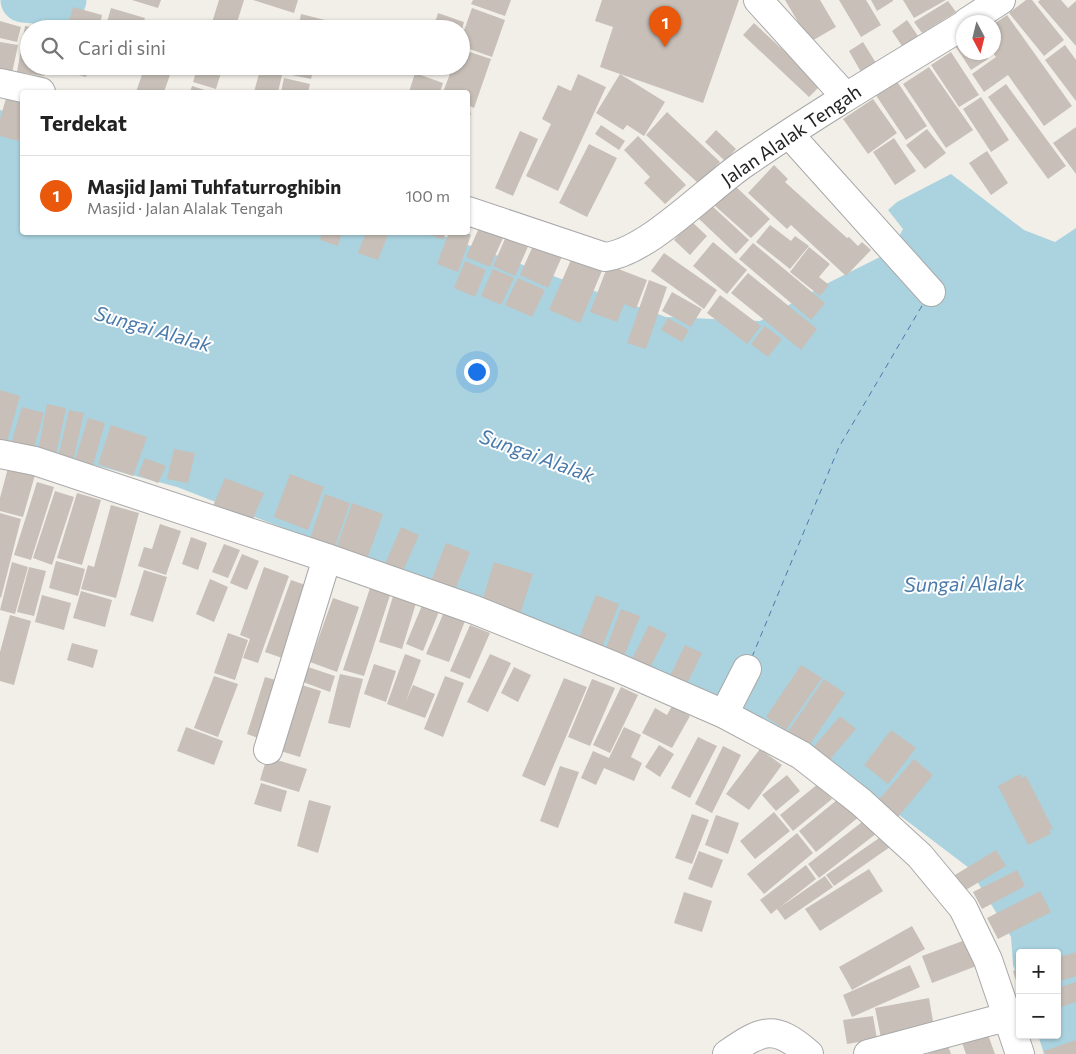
<!DOCTYPE html>
<html lang="id">
<head>
<meta charset="utf-8">
<style>
  body { margin:0; font-family:Commissioner,sans-serif; background:#f6f6f6; color:#222 }
  .controls { position:absolute; right:15px; bottom:15px; display:grid; overflow:hidden; border-radius:5px; box-shadow:0 1px 4px #0004 }
  .controls button { width:45px; height:45px; display:grid; place-items:center; padding:0; border:0; border-bottom:1px solid #e0e0e0; background:#fff; color:#222; font:25px sans-serif }
  .compass { position:absolute; left:956px; top:15px; width:45px; height:45px; border-radius:50%; background:#fff; box-shadow:0 1px 4px #0004; rotate:173deg }
  .you { position:absolute; left:476px; top:371px; width:18px; height:18px; margin:-12px; border:4px solid #fff; border-radius:50%; background:#1a73e8; box-shadow:0 0 0 8px #1a73e833 }
  .badge { display:grid; place-items:center; width:32px; height:32px; border-radius:50%; background:#ea580c; color:#fff; font-size:16px; font-weight:700 }
  .pin { position:absolute; translate:-50% -41px; filter:drop-shadow(0 1px 2px #0008) }
  .pin::after { content:''; position:absolute; top:26px; width:18px; height:15px; background:inherit; clip-path:polygon(0 0,100% 0,50% 100%) }
  .list { margin:0; padding:0; list-style:none }
  h2 { display:flex; justify-content:space-between; align-items:center; height:65px; margin:0; padding:0 20px; font-size:21px }
  h2 small { font-size:16px; font-weight:400; color:#767676 }
  .list li { display:grid; grid-template-columns:32px 1fr auto; gap:15px; align-items:center; box-sizing:border-box; height:80px; padding:0 20px; border-top:1px solid #e0e0e0 }
  .list b { display:block; font-size:19px; white-space:nowrap }
  .list p { margin:0; font-size:16px; white-space:nowrap; color:#767676 }
  .list em { font-size:16px; font-style:normal; color:#767676 }
  .icon { flex:none; width:28px; height:28px; fill:none; stroke:currentColor; stroke-width:2; stroke-linecap:round; stroke-linejoin:round }
  .map { position:relative; flex:none; width:1076px; height:1054px; overflow:hidden }
  .search { position:absolute; background:#fff; box-shadow:0 1px 4px #0004; left:20px; top:20px; width:450px; height:55px; display:flex; align-items:center; gap:12px; box-sizing:border-box; padding:0 18px; border-radius:28px; color:#767676; font-size:19px }
  .panel { position:absolute; background:#fff; box-shadow:0 1px 4px #0004; left:20px; top:90px; width:450px; height:145px; border-radius:5px }
  .map>svg:first-child { display:block }
  .water { fill:#aad3df }
  .lines { fill:none; stroke-linecap:round; stroke-linejoin:round }
  .river { stroke:#aad3df; stroke-width:45 }
  .ferry { stroke:#4a7aab; stroke-width:1; stroke-dasharray:6 5; stroke-linecap:butt }
  .building { fill:#c7bfb8 }
  .minor-casing { stroke:#a9a9a9; stroke-width:30 }
  .minor { stroke:#fff; stroke-width:28 }
  .labels { text-anchor:middle; stroke-width:4; stroke-linejoin:round; paint-order:stroke }
  .street-label { font-size:19px; fill:#222; stroke:#fff }
  .water-label { font-size:20px; font-style:italic; fill:#4a7aab; stroke:#fff }
</style>
</head>
<body>
<div class="map">
<svg width="1076" height="1054" viewBox="0 0 1076 1054">
  <rect width="100%" height="100%" fill="#f2efe9"/>
  <!-- water -->
  <path class="water" d="M0 110 22 115V232L435 233 666 317 760 321 828 283 888 253 896 242 903 229 888 210 897 202 951 174 1024 230 1055 242 1076 228V1054H1044L1038 1035H1057V953H1020V984L1013 965 1011 937 969 868 849 777 762 718 738 710 696 688 177 487 0 440Z"/>
  <g class="lines">
    <!-- river -->
    <path class="river" d="M23 0 61 3 64 0"/>
    <!-- ferry -->
    <path class="ferry" d="M752 657 839 447 923 304"/>
  </g>
  <!-- building -->
  <path class="building" d="M132 0H161L158 8Z
    M219 0H244L235 29H210Z
    M253 0H298L294 13Z
    M473 0H511L505 16 471 4Z
    M602 0H739L703 103 600 67 613 27 595 21Z
    M785 0H820L836 27 810 42Z
    M839 0H866L881 25 861 37Z
    M871 0H893V1L877 11Z
    M903 0H946L914 18Z
    M1026 0H1032L1064 40 1044 56 1009 13Z
    M1040 0H1061L1068 8 1076 1V46L1038 2Z
    M948 1 956 12 922 33 914 22Z
    M73 7 102 15 99 29H67Z
    M111 8 145 18 141 29H105Z
    M472 8 505 20 492 57 461 46V39Z
    M438 13 464 22 462 29H433Z
    M301 14 325 20 323 29H298Z
    M1007 15 1072 106 1044 126 1008 75 984 92 972 74 996 57 992 52H994V24Z
    M907 20 918 36 902 46 892 31Z
    M0 21 21 27 17 42 0 38Z
    M754 23 821 85 809 97 743 35Z
    M25 26 37 28 29 29V66H46L44 76 17 72Z
    M964 33V52H984L988 59 971 70 952 41Z
    M0 42 18 45 11 78 0 76Z
    M863 42 876 63 861 72 849 51Z
    M1065 45 1076 60V101L1045 60Z
    M461 49 491 59 474 108 468 105V92H443L453 66H461Z
    M951 52 979 95 959 107 931 65Z
    M57 66H89L86 77 57 69Z
    M145 66H164L172 69 164 92H136Z
    M198 66H223L216 89 193 82Z
    M288 66H314L311 79 287 74Z
    M929 67 973 130 946 148 903 84Z
    M260 70 282 75 278 92H254Z
    M415 73 443 83 440 92H409Z
    M578 74 606 87 558 191 526 176 551 124 542 119 558 85 571 91Z
    M620 74 665 102 644 136 627 125 623 130 596 113Z
    M892 74 927 126 906 140 871 88Z
    M284 78 310 84 308 92H281Z
    M1006 84 1066 166 1048 179 988 97Z
    M192 86 211 92H190Z
    M7 95 22 100V128L19 141 0 136V119Z
    M981 97 1009 140 991 152 963 109Z
    M873 99 897 133 868 154 843 119Z
    M468 112 471 113 468 123Z
    M667 112 720 162 699 184 646 135Z
    M601 125 625 141 619 150 595 134Z
    M1076 127V174L1053 143Z
    M927 129 946 153 925 169 906 145Z
    M716 130 736 149 725 161 705 142Z
    M520 131 538 139 513 196 495 188Z
    M638 136 686 185 665 204 644 183 650 177 624 150Z
    M894 138 916 171 895 185 873 152Z
    M589 144 617 158 587 217 559 203Z
    M987 151 1008 183 991 195 969 163Z
    M774 165 788 179 785 182 847 238 849 237 858 246 862 242 871 250 846 276 791 225 787 229 748 193Z
    M733 184 770 219 751 238 714 205Z
    M711 205 749 240 736 254 698 218Z
    M691 221 707 236 690 255 674 240Z
    M770 225 791 241 795 236 809 246 790 269 756 242Z
    M479 228 503 238 490 267 466 257Z
    M322 232H342L338 246 320 240Z
    M366 232H389L378 260 358 253Z
    M423 232H446L443 240Z
    M449 232H465L471 235 458 272 437 264Z
    M508 232 530 242 515 276 493 266Z
    M536 239 564 252 548 288 520 275Z
    M713 242 747 270 727 294 693 266Z
    M753 243 825 303 811 320 739 259Z
    M809 247 830 264 819 277 829 285 820 296 790 272Z
    M574 253 604 266 580 323 549 310Z
    M664 253 717 290 704 309 651 271Z
    M465 261 486 270 475 297 454 288Z
    M608 265 647 280 636 309 624 304 617 322 590 312Z
    M493 269 514 278 501 305 481 296Z
    M748 273 817 329 801 350 731 293Z
    M518 278 545 290 532 317 505 305Z
    M649 280 667 287 646 349 627 343Z
    M672 292 702 309 691 327 662 311Z
    M720 295 761 326 747 344 707 313Z
    M668 318 689 330 682 342 661 330Z
    M765 326 782 339 768 357 751 344Z
    M0 390 20 396 4 452 0 451Z
    M47 404 66 408 56 455 38 451Z
    M22 407 44 413 33 451 11 444Z
    M69 410 84 413 73 461 58 458Z
    M88 418 105 423 93 465 75 460Z
    M111 425 147 437 133 476 98 464Z
    M174 449 195 453 188 483 167 479Z
    M145 458 166 466 158 483 138 475Z
    M8 468 35 475 23 517 0 511V498Z
    M290 474 324 487 308 530 274 517Z
    M225 478 264 493 252 521 213 506Z
    M37 482 54 487 31 560 14 555Z
    M55 491 74 497 52 565 33 558Z
    M77 493 101 500 82 565 57 558Z
    M325 494 350 503 334 550 309 542Z
    M352 503 383 514 366 562 335 552Z
    M111 505 139 513 116 598 81 589 88 565 94 567Z
    M0 513 21 519 1 598 0 597Z
    M160 524 181 531 166 575 138 566 144 547 152 549Z
    M401 527 419 535 402 573 384 566Z
    M191 537 207 543 198 570 182 564Z
    M446 543 470 552 455 590 431 581Z
    M224 544 240 550 228 578 212 572Z
    M242 554 259 561 247 590 230 583Z
    M56 561 85 569 78 596 49 588Z
    M12 562 28 567 15 614 0 610Z
    M494 562 533 574 519 617 481 605Z
    M29 567 46 571 34 616 17 612Z
    M264 567 289 576 258 663 243 658 250 639 240 635Z
    M144 570 167 577 153 622 130 615Z
    M210 579 228 587 214 622 196 614Z
    M291 580 314 588 288 660 265 652Z
    M372 582 392 589 364 676 343 670Z
    M81 591 112 600 105 627 73 618Z
    M394 593 417 600 402 649 379 642Z
    M42 595 71 603 64 630 35 622Z
    M596 595 619 604 602 647 579 638Z
    M333 598 359 607 337 672 310 662Z
    M423 603 440 609 423 651 406 644Z
    M621 609 640 616 622 661 604 653Z
    M444 612 465 621 449 662 426 654Z
    M10 615 31 621 14 685 0 681V652Z
    M470 625 490 633 470 679 450 671Z
    M649 625 667 634 649 670 631 661Z
    M228 633 248 640 235 680 214 673Z
    M72 643 98 650 93 668 67 660Z
    M685 645 702 653 687 684 670 676Z
    M405 654 421 660 406 701 413 685 435 694 425 718 387 704Z
    M490 654 511 663 488 712 467 702Z
    M374 664 396 671 386 702 364 694Z
    M801 665 822 678 786 730 766 717Z
    M308 667 335 676 330 692 303 682Z
    M514 667 531 675 518 702 501 693Z
    M340 674 363 679 350 728 328 723Z
    M214 676 238 684 218 737 194 728Z
    M445 676 464 683 443 737 424 729Z
    M265 677 286 683 267 741 247 734Z
    M564 678 587 687 545 786 522 776Z
    M592 679 615 688 590 746 568 737Z
    M824 679 845 693 806 750 785 736Z
    M295 683 321 691 300 757 274 749Z
    M621 687 638 695 610 753 593 745Z
    M672 706 690 716 672 748 642 733 655 708 667 715Z
    M840 716 856 729 827 763 811 750Z
    M186 727 223 741 214 765 177 751Z
    M624 727 641 735 631 757 642 763 634 781 604 768 596 785 581 778 593 751 609 758Z
    M891 730 916 748 888 784 864 765Z
    M698 737 717 746 690 798 671 788Z
    M659 745 674 754 660 777 645 767Z
    M723 746 741 755 712 813 695 804Z
    M760 749 782 765 749 810 726 794Z
    M267 757 307 769 299 792 260 780Z
    M914 759 933 775 897 818 877 802Z
    M560 766 579 772 558 828 540 821Z
    M1020 774 1022 778 1026 776 1053 829 1049 830 1051 834 1028 845 998 786Z
    M787 775 800 791 776 811 762 795Z
    M261 783 287 791 281 812 254 804Z
    M819 783 832 799 793 831 780 815Z
    M843 795 860 816 816 852 799 831Z
    M309 800 331 806 318 853 297 846Z
    M774 812 790 831 755 859 740 841Z
    M692 814 709 820 692 864 675 858Z
    M716 815 739 823 728 854 705 845Z
    M866 819 877 833 819 878 808 864Z
    M797 833 813 853 764 894 747 874Z
    M882 836 890 847 834 886 826 875Z
    M996 850 1006 866 959 894 950 878Z
    M699 851 723 860 712 888 688 879Z
    M806 865 816 879 779 908 825 876 833 887 785 920 777 909 771 914 760 900Z
    M869 869 883 891 820 931 805 909Z
    M1017 870 1025 886 982 909 973 892Z
    M1040 891 1051 912 998 939 987 918Z
    M684 892 712 901 702 932 674 923Z
    M912 926 925 949 852 990 839 967Z
    M968 939 979 965 932 983 922 956Z
    M1076 952V976L1057 982V958Z
    M910 965 920 987 852 1017 843 995Z
    M1020 969V990H1019L1013 971Z
    M1076 982V1002L1058 1008 1057 988Z
    M929 998 934 1027 881 1038 875 1008Z
    M873 1016 877 1039 847 1044 843 1020Z
    M987 1032 995 1054H966L961 1040Z
    M1076 1040V1054H1045L1044 1051Z
    M948 1046 951 1054H927Z"/>
  <g class="lines">
    <defs>
      <path id="minor" d="M758 0 846 97
        M967 22 1001 0
        M0 83 41 92
        M789 134 931 292
        M468 211 605 257C648 252 708 188 745 163 816 114 890 70 964 25
        M0 454 35 461 327 558 475 610 614 666 724 714 801 755 861 802 920 856 963 908 988 960 1020 1054
        M724 714 747 669
        M268 750 327 558
        M727 1054C762 1030 774 1023 809 1054
        M868 1054 1006 1017"/>
    </defs>
    <!-- minor casing -->
    <use href="#minor" class="minor-casing"/>
    <!-- minor -->
    <use href="#minor" class="minor"/>
  </g>
  <g class="labels">
    <!-- street labels -->
    <g class="street-label">
      <text transform="translate(791 135) rotate(-34)" y="7">Jalan Alalak Tengah</text>
    </g>
    <!-- water labels -->
    <g class="water-label">
      <text transform="translate(153 329) rotate(16)" y="7">Sungai Alalak</text>
      <text transform="translate(537 456) rotate(20)" y="7">Sungai Alalak</text>
      <text transform="translate(964 584) rotate(-1)" y="7">Sungai Alalak</text>
    </g>
  </g>
</svg>
<div class="controls">
<button>+</button>
<button>−</button>
</div>
<svg class="compass" viewBox="-18 -18 36 36"><path d="M0-13l5 13h-10z" fill="#e53935"/><path d="M0 13l5-13h-10z" fill="#767676"/></svg>
<div class="you"></div>
<div class="pin badge" style="left:665px;top:47px">1</div>
<div class="search"><svg class="icon" aria-label="search" viewBox="0 0 24 24"><circle cx="10" cy="10" r="6"/><path d="M15 15l6 6"/></svg>Cari di sini</div>
<section class="panel">
<h2>Terdekat<small></small></h2>
<ul class="list">
<li><span class="badge">1</span><div><b>Masjid Jami Tuhfaturroghibin</b><p>Masjid · Jalan Alalak Tengah</p></div><em>100 m</em></li>
</ul>
</section>
</div>
</body>
</html>
